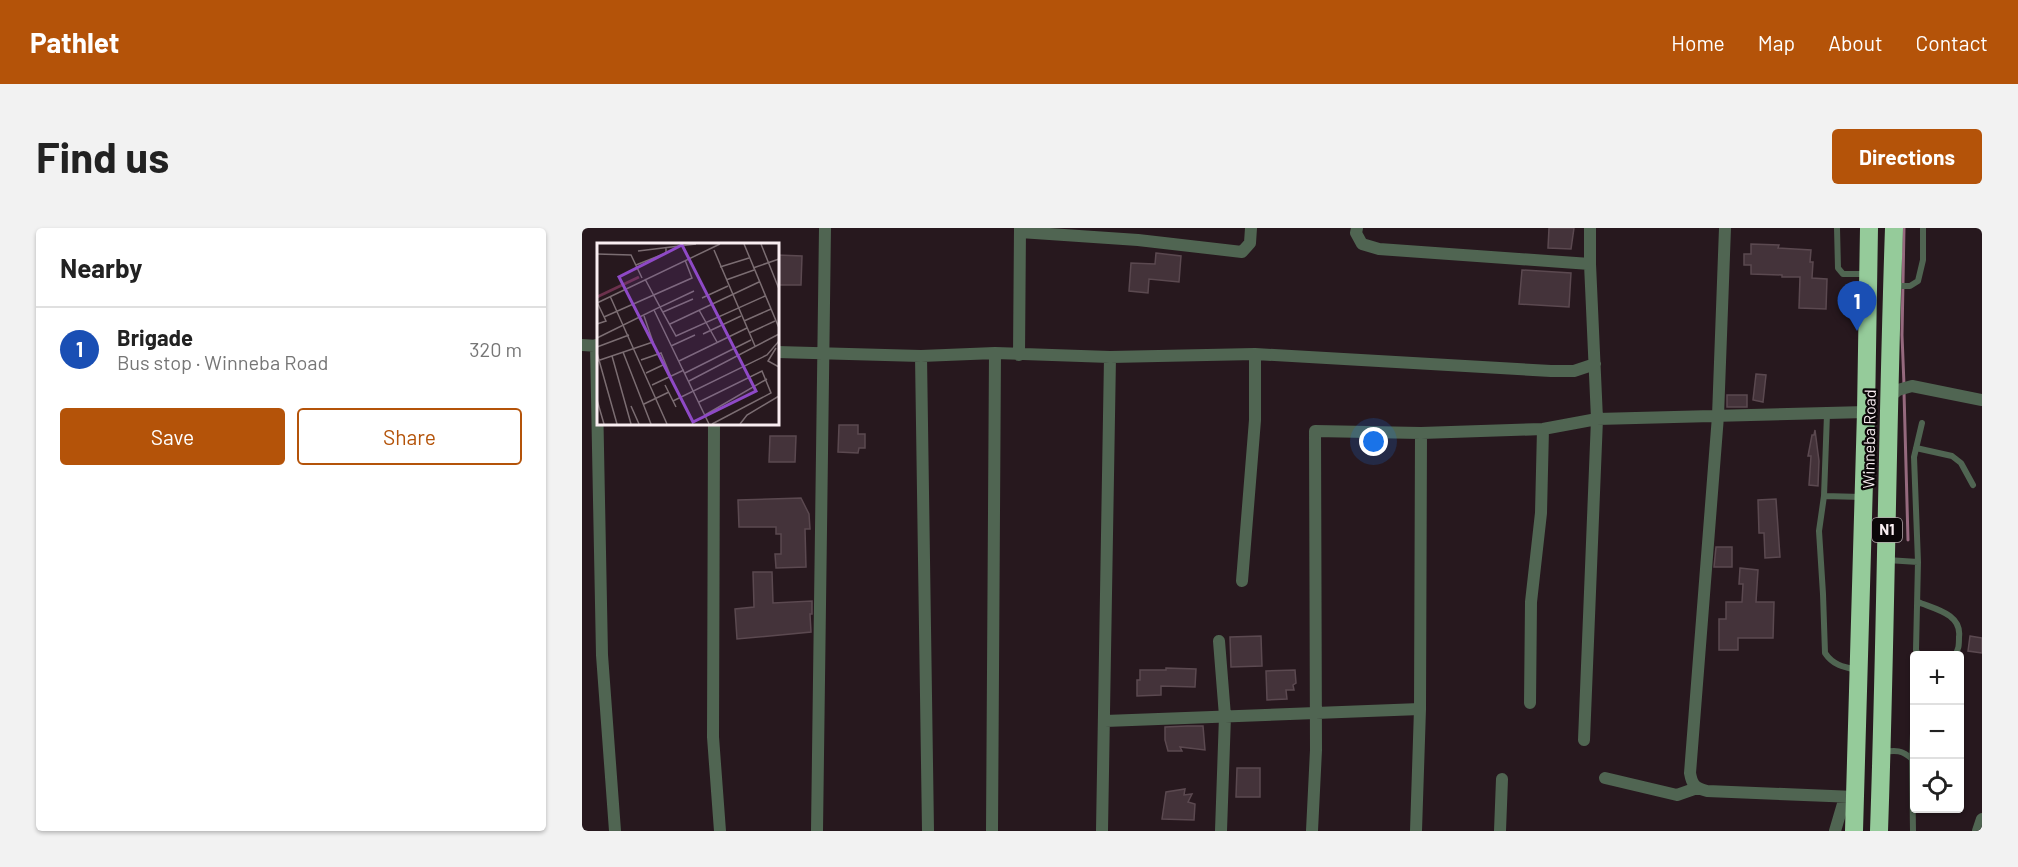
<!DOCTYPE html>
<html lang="en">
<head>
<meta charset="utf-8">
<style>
  body { margin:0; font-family:Barlow,sans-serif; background:#f2f2f2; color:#222 }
  .controls { position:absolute; right:18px; bottom:18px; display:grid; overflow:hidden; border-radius:6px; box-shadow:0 2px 4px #0004 }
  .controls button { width:54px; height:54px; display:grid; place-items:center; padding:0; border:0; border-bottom:2px solid #e0e0e0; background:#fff; color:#222; font:30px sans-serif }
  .you { position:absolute; left:792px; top:214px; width:21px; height:21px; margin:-15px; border:4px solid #fff; border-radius:50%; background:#1a73e8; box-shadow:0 0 0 9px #1a73e833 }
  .badge { display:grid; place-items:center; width:39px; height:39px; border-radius:50%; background:#b45309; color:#fff; font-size:20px; font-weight:700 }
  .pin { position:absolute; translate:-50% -50px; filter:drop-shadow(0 2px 3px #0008) }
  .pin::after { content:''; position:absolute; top:32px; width:21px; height:18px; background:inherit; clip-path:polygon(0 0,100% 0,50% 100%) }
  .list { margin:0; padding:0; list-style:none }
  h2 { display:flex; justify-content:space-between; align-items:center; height:78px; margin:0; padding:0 24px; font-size:26px }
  h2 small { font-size:20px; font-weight:400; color:#767676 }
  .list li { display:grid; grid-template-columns:39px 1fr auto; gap:18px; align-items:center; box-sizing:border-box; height:84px; padding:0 24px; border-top:2px solid #e0e0e0 }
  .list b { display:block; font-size:22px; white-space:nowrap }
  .list p { margin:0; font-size:20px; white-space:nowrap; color:#767676 }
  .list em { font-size:20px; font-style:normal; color:#767676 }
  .actions { display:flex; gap:12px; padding:18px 24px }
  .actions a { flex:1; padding:14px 0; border:2px solid #b45309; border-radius:6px; text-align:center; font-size:21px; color:#b45309 }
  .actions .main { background:#b45309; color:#fff }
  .icon { flex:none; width:33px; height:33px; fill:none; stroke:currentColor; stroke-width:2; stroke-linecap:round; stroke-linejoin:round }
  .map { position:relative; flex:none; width:1400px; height:603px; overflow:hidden; border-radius:6px }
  header { display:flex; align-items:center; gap:36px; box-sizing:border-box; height:84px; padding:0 30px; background:#b45309; color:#fff }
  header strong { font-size:28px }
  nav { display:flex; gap:33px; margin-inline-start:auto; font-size:21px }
  .intro { display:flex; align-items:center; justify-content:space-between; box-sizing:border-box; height:144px; padding:0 36px }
  h1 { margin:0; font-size:42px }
  .button { padding:15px 27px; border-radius:6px; background:#b45309; color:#fff; font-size:21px; font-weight:700 }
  main { display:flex; gap:36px; padding:0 36px }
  aside { flex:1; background:#fff; border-radius:6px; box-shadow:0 2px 4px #0004 }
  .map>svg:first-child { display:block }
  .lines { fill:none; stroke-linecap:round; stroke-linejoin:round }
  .stream { stroke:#96697e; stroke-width:3 }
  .building { fill:#44333a; stroke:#5b4950; stroke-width:1.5 }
  .lane { stroke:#506552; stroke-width:6 }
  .street { stroke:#506552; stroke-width:12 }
  .highway { stroke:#95cb9a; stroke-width:18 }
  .labels { text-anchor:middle; stroke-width:4.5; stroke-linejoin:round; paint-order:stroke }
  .shield { fill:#0b0608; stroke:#b2a8ab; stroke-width:1.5 }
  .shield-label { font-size:15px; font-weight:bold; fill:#f9edf1 }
  .street-label { font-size:16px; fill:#f9edf1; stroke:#0b0608 }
  .inset-river { fill:none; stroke:#6b314c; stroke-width:3 }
  .inset-road { fill:none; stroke:#7b6d72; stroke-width:1.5 }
  .view { fill:#8e49c6; fill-opacity:0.15; stroke:#8e49c6; stroke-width:3 }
  .inset-edge { fill:none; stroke:#f9edf1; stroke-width:3 }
</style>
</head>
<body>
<header>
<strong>Pathlet</strong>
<nav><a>Home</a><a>Map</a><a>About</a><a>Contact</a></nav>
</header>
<div class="intro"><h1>Find us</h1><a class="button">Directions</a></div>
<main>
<aside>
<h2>Nearby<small></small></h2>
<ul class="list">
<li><span class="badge" style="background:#1a4fb4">1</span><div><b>Brigade</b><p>Bus stop · Winneba Road</p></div><em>320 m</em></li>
</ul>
<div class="actions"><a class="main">Save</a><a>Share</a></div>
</aside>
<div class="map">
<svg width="1400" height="603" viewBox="0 0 1400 603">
  <rect width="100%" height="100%" fill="#27181e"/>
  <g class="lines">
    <!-- stream -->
    <path class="stream" d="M1322 157 1320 107 1322 0
      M1322 164 1326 312"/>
  </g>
  <!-- building -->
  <path class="building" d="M967 0H992L989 21 966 20Z
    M1169 16 1197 17 1196 20 1229 22 1228 34H1231L1230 50 1245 51 1244 81 1217 80 1218 49H1200V47L1169 46V37H1162V26H1169Z
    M574 25 599 28 597 54 567 51 566 65 547 63 549 35 573 36Z
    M195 27 220 28 219 57H195Z
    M940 42 989 45 987 79 937 76Z
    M1174 146 1184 147 1181 174 1171 172Z
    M1145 167H1165V179H1145Z
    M257 197H276V206H283V220H277L276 225 256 224Z
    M1233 202 1237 233 1236 258 1227 257 1229 228H1226L1230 207H1232Z
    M188 208H214L213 234H187Z
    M219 270 227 286 228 301H223L224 339 194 340 193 326H199V306H194V299H157L156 272Z
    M1194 271 1198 329 1183 330 1182 305H1177L1176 272Z
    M1134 319H1150V339H1132Z
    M1158 340 1176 342 1174 374H1192L1191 410H1156V422H1137V391H1144V374H1160L1161 356H1157Z
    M171 344H190L191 375 230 373V386H228L229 404 155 411 153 381 172 379Z
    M679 408 680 438 649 439 648 409Z
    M1388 408 1400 410V425L1386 423Z
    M584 440 614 441 613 459 579 458V467L555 468V452H558V442H584Z
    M713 442 714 455 711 457 712 462H704L705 471 685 472 684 443Z
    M605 498H621L623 522 598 519 600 523H586L583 512V499Z
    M655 540H678V569H654Z
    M603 561 602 567 610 566 606 574 613 576 612 592 580 591 584 564Z"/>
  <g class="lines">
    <!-- lane -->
    <path class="lane" d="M1255 0 1256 40 1261 46H1283
      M1313 58H1328L1336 53 1341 32V0
      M1245 186 1242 268 1237 303 1241 366 1243 425C1251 437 1261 439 1275 442
      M1334 220 1370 228 1379 235 1391 257
      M1242 268 1280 269
      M1305 332 1336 334 1334 422 1337 428
      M1336 334 1332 229 1340 195
      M1336 374C1353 381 1380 386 1377 409 1377 417 1377 422 1372 428
      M1301 524C1314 522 1320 522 1330 531L1331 603
      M1330 531 1332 479"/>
    <!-- street -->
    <path class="street" d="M775 0 774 5 780 16 797 21 1008 36
      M1008 0V36L1015 191 1284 184
      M1143 0 1136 188 1108 545C1110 557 1113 560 1125 563L1273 569
      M438 4 556 12 660 24 668 15 669 0
      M0 117 16 118
      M14 117 20 427 33 603
      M195 124 339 128 413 125 528 129 673 126 969 143H992L1013 136
      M437 127 438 0
      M339 128 346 603
      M1306 170 1316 162 1330 158 1400 172
      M132 195 131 509 138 603
      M660 353 673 192V126
      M637 413 643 488 639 603
      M948 475 949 374 959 285 961 201
      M523 493 838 481
      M1023 550 1095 567 1115 560
      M235 603 243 0
      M410 603 413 125
      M520 603 528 129
      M730 603 734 522 733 203 839 205 961 201 1015 191 1002 512
      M834 603 838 481 839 205
      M918 603 920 551
      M1253 603 1263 569
      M1396 603 1400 591"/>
    <!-- highway -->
    <path class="highway" d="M1272 603 1284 184 1287 0
      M1297 603C1304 402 1305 201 1312 0"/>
  </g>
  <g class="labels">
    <!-- shield labels -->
    <rect class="shield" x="1290" y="290" width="30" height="24" rx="4.5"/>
    <g class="shield-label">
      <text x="1305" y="307">N1</text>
    </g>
    <!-- street labels -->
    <g class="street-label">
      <text transform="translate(1287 211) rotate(-89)" y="6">Winneba Road</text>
    </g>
  </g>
  <!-- overview -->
  <g transform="translate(15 15)">
    <rect width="182" height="182" fill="#27181e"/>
    <path class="inset-river" d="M0 54 42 34"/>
    <path class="inset-road" d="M147 1 182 85M164 1 182 46M117 7 158 103M41 8 99 1M0 11 34 12 45 35M39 22 69 10V5M123 24 152 15M156 25 182 16M129 37 157 27M97 48 63 64 79 93 168 53M13 53 70 181M105 55 131 43M0 60 123 1M57 67 112 181M102 67 120 99M66 69 96 56M7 74 95 35 88 17M147 78 174 66M0 81 9 78 0 59M73 81 162 39M152 90 178 78M106 91 144 73M0 95 63 64 48 36M74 103 98 92M0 104 32 92M179 105 171 118 182 124M26 109 54 181M0 110 20 181M15 113 34 181M44 117 64 110 74 134M0 118 56 99 47 73M82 118 150 85M49 130 68 121M88 130 154 97M92 138 182 91M55 142 87 127M68 142 79 164M0 157 7 181M76 158 170 112 182 98M102 159 165 128 174 150 115 181M47 161 72 149M34 163 42 181M108 172 170 136M143 181 150 172 182 153"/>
    <path class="view" d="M85 2 159 148 96 179 22 34Z"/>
    <rect width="182" height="182" class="inset-edge"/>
  </g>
</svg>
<div class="controls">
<button>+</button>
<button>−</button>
<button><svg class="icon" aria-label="locate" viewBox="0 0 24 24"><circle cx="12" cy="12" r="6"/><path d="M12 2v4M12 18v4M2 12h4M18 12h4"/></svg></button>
</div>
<div class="you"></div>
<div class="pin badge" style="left:1275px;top:103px;background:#1a4fb4">1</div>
</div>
</main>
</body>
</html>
